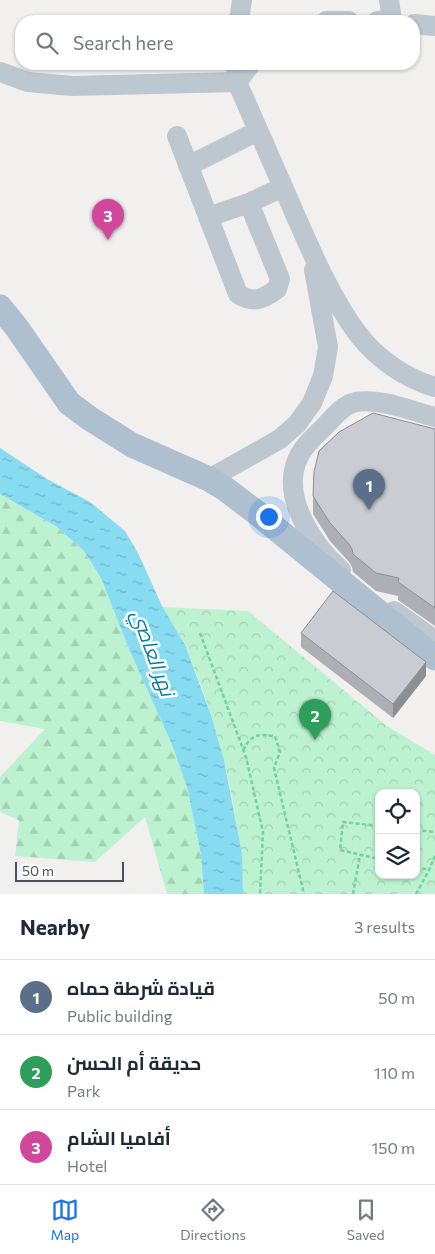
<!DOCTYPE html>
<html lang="en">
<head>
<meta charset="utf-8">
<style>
  body { margin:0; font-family:Commissioner,Cairo,sans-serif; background:#f6f6f7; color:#1f2937 }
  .controls { position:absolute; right:15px; bottom:15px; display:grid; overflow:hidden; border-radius:10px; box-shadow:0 1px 4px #0004 }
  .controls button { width:45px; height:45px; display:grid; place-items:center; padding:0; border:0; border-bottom:1px solid #e0e1e3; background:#fff; color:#1f2937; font:25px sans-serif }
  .scale { position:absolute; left:15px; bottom:12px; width:109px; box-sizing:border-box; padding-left:5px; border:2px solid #46535e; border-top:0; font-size:14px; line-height:18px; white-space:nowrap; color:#46535e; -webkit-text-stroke:4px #fff; paint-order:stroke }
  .you { position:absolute; left:268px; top:516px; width:18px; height:18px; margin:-12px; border:4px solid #fff; border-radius:50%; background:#1a73e8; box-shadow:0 0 0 8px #1a73e833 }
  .badge { display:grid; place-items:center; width:32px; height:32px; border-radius:50%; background:#1a73e8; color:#fff; font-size:16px; font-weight:700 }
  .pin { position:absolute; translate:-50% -41px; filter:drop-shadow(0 1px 2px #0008) }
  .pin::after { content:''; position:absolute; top:26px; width:18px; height:15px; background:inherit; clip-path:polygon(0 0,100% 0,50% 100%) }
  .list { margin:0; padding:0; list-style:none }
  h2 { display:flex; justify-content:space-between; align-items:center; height:65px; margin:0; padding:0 20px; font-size:21px }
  h2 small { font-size:16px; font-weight:400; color:#747a83 }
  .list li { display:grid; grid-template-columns:32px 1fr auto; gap:15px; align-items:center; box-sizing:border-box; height:75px; padding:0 20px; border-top:1px solid #e0e1e3 }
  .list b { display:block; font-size:19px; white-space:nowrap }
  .list p { margin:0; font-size:16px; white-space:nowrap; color:#747a83 }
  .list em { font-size:16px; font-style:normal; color:#747a83 }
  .icon { flex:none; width:28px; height:28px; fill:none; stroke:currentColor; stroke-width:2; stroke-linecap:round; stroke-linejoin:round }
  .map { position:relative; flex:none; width:435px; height:894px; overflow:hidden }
  .search { position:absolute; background:#fff; box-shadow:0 1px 4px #0004; left:15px; right:15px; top:15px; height:55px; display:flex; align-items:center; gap:12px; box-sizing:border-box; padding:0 18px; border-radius:20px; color:#747a83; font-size:19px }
  .sheet { height:290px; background:#fff }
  nav { display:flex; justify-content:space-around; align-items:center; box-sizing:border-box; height:70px; border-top:1px solid #e0e1e3; background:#fff; font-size:14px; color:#747a83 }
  nav a { display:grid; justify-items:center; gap:2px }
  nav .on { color:#1a73e8 }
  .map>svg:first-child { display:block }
  .forest { fill:url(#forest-firs) }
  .park { fill:url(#park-crowns); fill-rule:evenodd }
  .water { fill:url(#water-ripples) }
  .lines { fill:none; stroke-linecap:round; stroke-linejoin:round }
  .path { stroke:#72d2a1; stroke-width:2.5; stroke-dasharray:4 2.5; stroke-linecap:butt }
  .minor { stroke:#bcc7cf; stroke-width:20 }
  .major { stroke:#aebfd0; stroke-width:25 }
  .wall { fill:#adafb5 }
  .shaded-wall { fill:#8d8f93 }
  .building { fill:#c9ccd2; stroke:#8d8f93 }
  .labels { text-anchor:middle; stroke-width:5; stroke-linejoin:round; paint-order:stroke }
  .water-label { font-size:20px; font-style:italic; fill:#077d9b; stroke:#fff }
</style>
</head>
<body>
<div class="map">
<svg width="435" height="894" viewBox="0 0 435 894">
  <defs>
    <pattern id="forest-firs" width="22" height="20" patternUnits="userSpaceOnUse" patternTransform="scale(1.25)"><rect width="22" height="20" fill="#bcf2d0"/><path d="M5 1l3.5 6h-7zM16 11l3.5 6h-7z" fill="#a3d1b5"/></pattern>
    <pattern id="park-crowns" width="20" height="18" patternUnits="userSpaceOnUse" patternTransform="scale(1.25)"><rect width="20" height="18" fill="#bcf2d0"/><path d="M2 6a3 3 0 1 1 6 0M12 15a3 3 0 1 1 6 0" fill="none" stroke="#a3d1b5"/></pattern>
    <pattern id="water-ripples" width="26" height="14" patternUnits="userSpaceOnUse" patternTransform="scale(1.25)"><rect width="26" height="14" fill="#87dcf1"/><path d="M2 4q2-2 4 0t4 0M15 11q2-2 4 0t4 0" fill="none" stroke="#70b5c6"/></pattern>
  </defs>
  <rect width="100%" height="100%" fill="#f2efef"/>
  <!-- forest -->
  <path class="forest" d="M0 494 57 527 84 551 101 578 129 649 171 742 187 787 201 855 204 894H167L145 817 95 862 15 856 19 820 0 812V777L45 729 0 721Z"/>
  <!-- park -->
  <path class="park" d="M162 607 248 611 387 726 435 755V894H243C240 810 219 724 185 646 179 633 170 620 162 607ZM379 793H416V875H379Z"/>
  <!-- water -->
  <path class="water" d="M0 448 47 479 90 502 125 531 138 553 162 606 185 645 211 715 224 760 242 854 243 894H204L201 855 187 787 171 742 129 649 101 578 84 551 57 527 0 494Z"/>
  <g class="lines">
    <!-- path -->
    <path class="path" d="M200 633 246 757 263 832 260 894
      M243 750C252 734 257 734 275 736L280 752 274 768 304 894
      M379 826 343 822 340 850 379 859
      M416 830 435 832
      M416 867 429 870
      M353 894 360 855
      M416 894 429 870 435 856"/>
    <!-- minor -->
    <path class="minor" d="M239 21 242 0
      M326 21H349
      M377 21 392 20 389 0
      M414 24 435 26
      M236 64 237 82C256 126 275 169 294 212 312 253 331 298 358 334 376 358 406 379 435 387
      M0 72 28 82 72 86 237 82 251 64
      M177 136 238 294C254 304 263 299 277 289L280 279 249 203 283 187
      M188 166 258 131
      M208 217 249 203
      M209 479 280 439 297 424 312 403 323 376 328 347 314 270
      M341 570C314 547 283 500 296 463 301 448 313 438 324 427 334 417 342 405 356 402 382 398 411 411 435 417
      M394 611 435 640"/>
    <!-- major -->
    <path class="major" d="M0 307 17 328 69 403 89 418 132 445 209 479 224 488 257 513 435 658"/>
  </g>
  <!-- wall -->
  <path class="wall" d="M435 429V626L398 600V596L376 591 353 572 352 567 349 562 330 541 313 514V496Z
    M301 633 426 676 393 718 301 647Z"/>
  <!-- shaded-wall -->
  <path class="shaded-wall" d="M426 662V676L393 718V704Z"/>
  <!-- building -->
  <path class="building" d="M373 413 435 429V608L398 582 399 578 376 573 353 554 352 549 349 544 330 523 313 496 314 472 319 451 339 432Z
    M333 591 426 662 393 704 301 633Z"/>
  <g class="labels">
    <!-- water labels -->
    <g class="water-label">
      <text transform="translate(153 653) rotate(70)" y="7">نهر العاصي</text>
    </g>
  </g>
</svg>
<div class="controls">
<button><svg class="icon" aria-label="locate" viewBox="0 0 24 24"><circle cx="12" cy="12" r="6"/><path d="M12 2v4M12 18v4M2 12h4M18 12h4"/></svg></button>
<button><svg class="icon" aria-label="layers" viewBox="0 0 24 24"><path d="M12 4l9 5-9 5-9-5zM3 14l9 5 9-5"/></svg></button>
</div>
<div class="scale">50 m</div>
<div class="you"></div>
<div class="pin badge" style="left:369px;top:510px;background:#5c6f8a">1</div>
<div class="pin badge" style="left:315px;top:740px;background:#2e9e5b">2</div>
<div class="pin badge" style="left:108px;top:240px;background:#d1479c">3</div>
<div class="search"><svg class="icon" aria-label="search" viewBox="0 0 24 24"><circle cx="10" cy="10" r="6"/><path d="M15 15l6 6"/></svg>Search here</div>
</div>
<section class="sheet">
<h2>Nearby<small>3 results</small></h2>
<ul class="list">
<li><span class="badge" style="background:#5c6f8a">1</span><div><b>قيادة شرطة حماه</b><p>Public building</p></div><em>50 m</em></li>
<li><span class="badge" style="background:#2e9e5b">2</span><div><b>حديقة أم الحسن</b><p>Park</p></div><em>110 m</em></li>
<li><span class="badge" style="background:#d1479c">3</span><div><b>أفاميا الشام</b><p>Hotel</p></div><em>150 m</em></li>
</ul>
</section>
<nav>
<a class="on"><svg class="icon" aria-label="map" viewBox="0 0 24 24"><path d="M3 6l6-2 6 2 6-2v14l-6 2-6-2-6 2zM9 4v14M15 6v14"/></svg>Map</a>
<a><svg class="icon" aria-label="directions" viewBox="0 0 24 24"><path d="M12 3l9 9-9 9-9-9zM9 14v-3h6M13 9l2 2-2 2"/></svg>Directions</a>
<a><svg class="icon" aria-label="saved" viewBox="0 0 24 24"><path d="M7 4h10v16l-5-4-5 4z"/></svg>Saved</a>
</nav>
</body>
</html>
